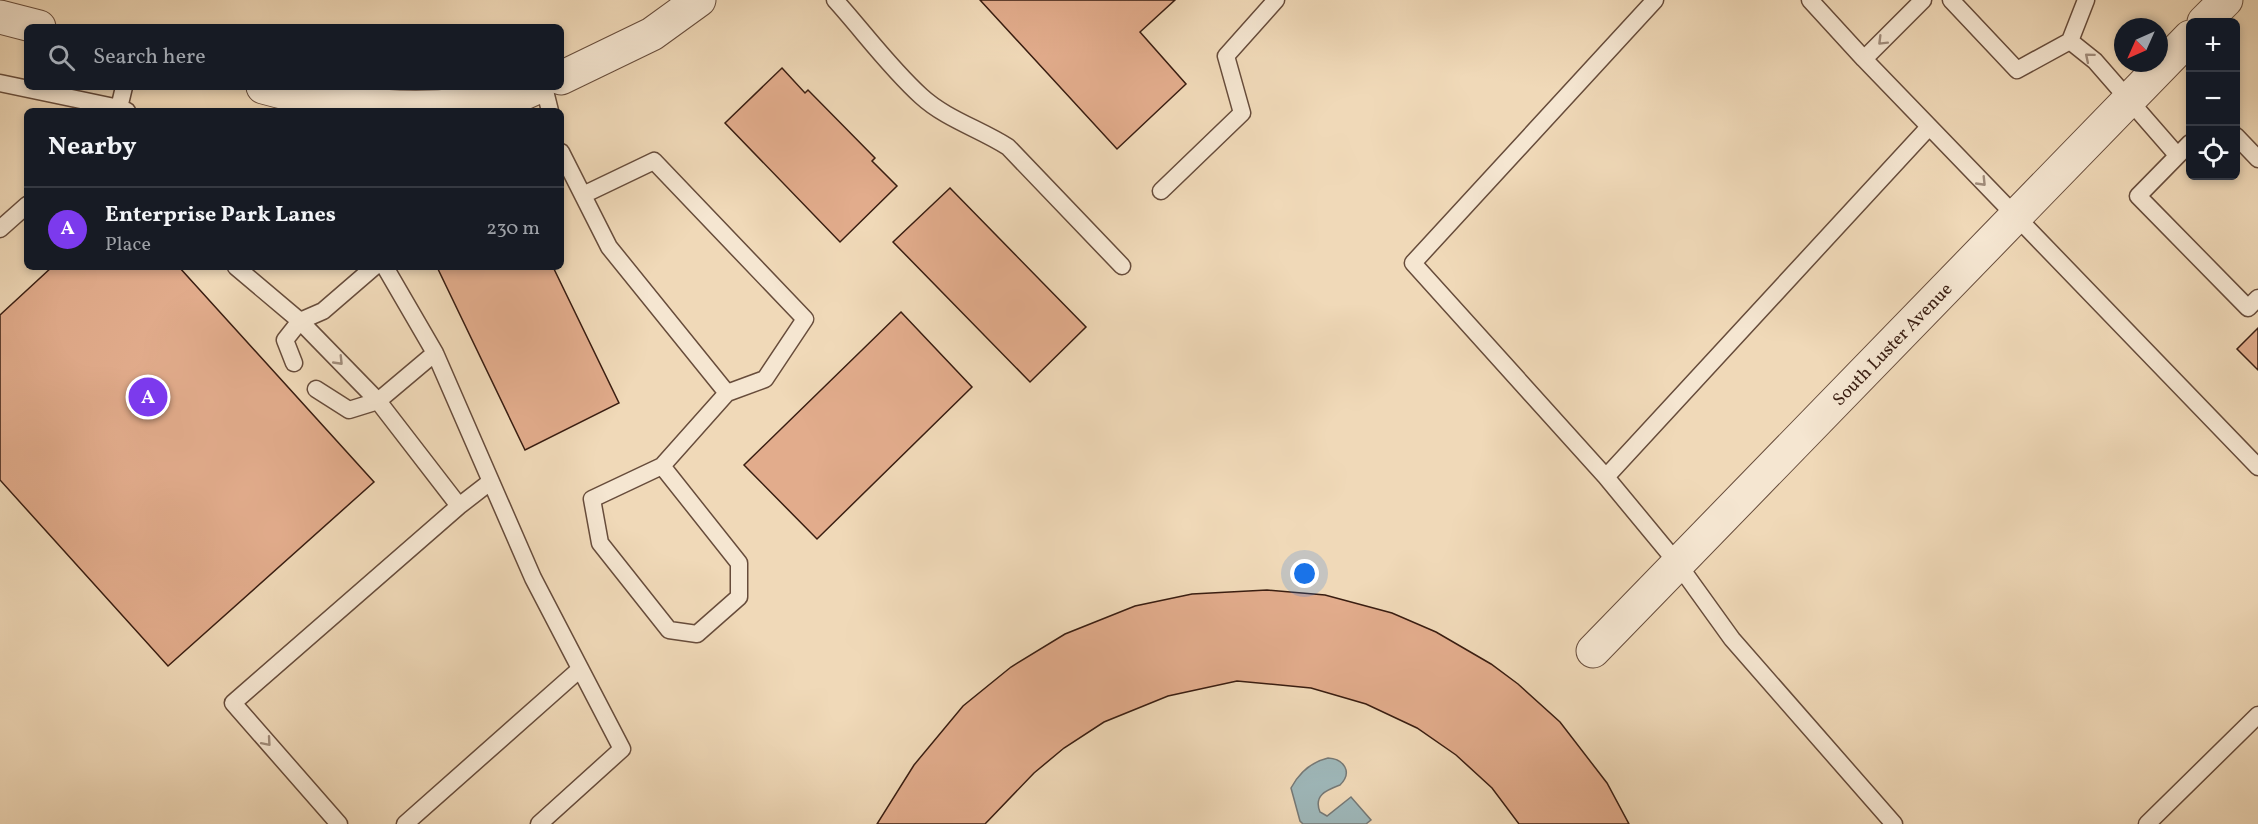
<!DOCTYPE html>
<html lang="en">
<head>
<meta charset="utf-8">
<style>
  body { margin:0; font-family:Vollkorn,serif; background:#20242c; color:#f1f3f6 }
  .controls { position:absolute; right:18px; top:18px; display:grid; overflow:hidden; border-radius:9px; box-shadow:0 3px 9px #0003 }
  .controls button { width:54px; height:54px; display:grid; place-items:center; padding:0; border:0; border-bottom:2px solid #363941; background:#171b24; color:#f1f3f6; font:30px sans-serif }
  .compass { position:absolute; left:2114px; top:18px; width:54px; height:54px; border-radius:50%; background:#171b24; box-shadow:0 3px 9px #0003; rotate:225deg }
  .you { position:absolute; left:1305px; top:574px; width:21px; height:21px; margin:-15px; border:4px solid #fff; border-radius:50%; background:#1a73e8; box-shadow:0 0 0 9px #1a73e833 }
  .badge { display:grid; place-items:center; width:39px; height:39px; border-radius:50%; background:#7c3aed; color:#fff; font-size:20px; font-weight:700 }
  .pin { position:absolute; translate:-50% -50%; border:3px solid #fff; box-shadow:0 2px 6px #0006 }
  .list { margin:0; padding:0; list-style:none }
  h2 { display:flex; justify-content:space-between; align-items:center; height:78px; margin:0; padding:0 24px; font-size:26px }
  h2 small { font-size:20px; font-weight:400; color:#9ea1a6 }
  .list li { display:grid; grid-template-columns:39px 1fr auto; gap:18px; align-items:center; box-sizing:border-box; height:84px; padding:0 24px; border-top:2px solid #363941 }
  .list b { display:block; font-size:22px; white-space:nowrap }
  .list p { margin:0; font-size:20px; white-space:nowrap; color:#9ea1a6 }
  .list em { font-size:20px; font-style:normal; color:#9ea1a6 }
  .icon { flex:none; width:33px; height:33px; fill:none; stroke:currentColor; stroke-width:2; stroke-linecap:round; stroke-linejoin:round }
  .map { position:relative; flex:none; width:2258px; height:824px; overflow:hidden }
  .search { position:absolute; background:#171b24; box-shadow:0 3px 9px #0003; left:24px; top:24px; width:540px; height:66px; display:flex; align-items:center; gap:15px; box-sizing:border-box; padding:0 21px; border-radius:9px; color:#9ea1a6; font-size:22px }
  .panel { position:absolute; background:#171b24; box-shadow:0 3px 9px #0003; left:24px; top:108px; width:540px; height:162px; border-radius:9px }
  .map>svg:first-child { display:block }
  .water { fill:#9eb7b9; stroke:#767976; stroke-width:1.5 }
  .building { fill:#e2ac8c; stroke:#391d11; stroke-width:1.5 }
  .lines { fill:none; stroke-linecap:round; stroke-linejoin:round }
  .service-casing { stroke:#674c3b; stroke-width:19 }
  .minor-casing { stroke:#674c3b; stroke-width:35 }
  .tertiary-casing { stroke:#674c3b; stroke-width:35 }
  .service { stroke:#f5e6d1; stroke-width:16 }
  .minor { stroke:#f5e6d1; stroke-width:33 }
  .tertiary { stroke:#f5e6d1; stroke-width:33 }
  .oneway { stroke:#a08c7b }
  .labels { text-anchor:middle; stroke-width:4.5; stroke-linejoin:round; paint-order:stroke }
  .street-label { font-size:18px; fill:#391d11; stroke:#f5e6d1 }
</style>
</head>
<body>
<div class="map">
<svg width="2258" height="824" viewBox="0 0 2258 824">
  <rect width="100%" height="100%" fill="#f0d9b8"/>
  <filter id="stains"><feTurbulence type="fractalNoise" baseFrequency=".00333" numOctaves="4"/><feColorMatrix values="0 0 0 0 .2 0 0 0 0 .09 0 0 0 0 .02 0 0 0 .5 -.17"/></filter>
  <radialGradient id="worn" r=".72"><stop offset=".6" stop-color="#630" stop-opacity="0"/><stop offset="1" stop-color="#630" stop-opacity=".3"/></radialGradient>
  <!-- water -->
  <path class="water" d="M1328 758C1344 759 1353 772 1340 785 1327 790 1313 795 1320 812L1327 816 1351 797 1371 820 1366 824H1303L1300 821 1291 788C1299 773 1311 762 1328 758Z"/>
  <!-- building -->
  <path class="building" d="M980 0H1175L1140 32 1186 84 1117 149Z
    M782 68 805 93 808 90 875 158 872 161 897 186 840 242 725 123Z
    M950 188 1086 327 1030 382 893 242Z
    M52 267H179L374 482 168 666 0 480V315Z
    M437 267H553L619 403 525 450Z
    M901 312 972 387 817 539 744 465Z
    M2258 328V370L2237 349Z
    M1267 590 1325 595 1392 613 1436 632 1491 664 1518 684 1560 722 1607 783 1629 824H1519L1492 788 1456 755 1417 728 1366 704 1311 688 1237 681 1168 696 1104 722 1064 748 1034 773 985 824H877L914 765 963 706 1011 667 1065 634 1135 606 1192 594Z"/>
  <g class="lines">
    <defs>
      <path id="service" d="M835 0C863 31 890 68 921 96 946 119 980 129 1008 147L1122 266
        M1655 0 1413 263 1606 477 1678 564 1732 639 1894 824
        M1810 0 1864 59
        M1923 0 1864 59 2258 467
        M1951 0 2017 70 2070 41 2095 61 2177 155
        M2070 41 2086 0
        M0 83 119 108 118 111
        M124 87 119 108 127 111
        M544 87 550 111
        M2236 136 2258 159
        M2190 143 2138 196 2248 308 2258 298
        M561 152 609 247 727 393 765 379 805 319 654 161 583 195
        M1161 191 1242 113 1226 56 1276 0
        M0 229 27 205
        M236 267 300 321 378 401 459 506
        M385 267 435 353 533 578 622 749 539 824
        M294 363 285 340 300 321 323 311 374 267
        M316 389 349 410 378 401 435 353
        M662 466 739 563V597L697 634 669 630 600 543 592 499 662 466 727 393
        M1606 477 1929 127
        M339 824 233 703 459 506 490 482
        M405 824 580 669
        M2147 824 2258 715"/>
      <path id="minor" d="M2204 22 2226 0
        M1593 651 2190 37"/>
      <path id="tertiary" d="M0 17 39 27
        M561 78 652 34 699 0
        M263 87C338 108 427 113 504 100 515 99 527 91 538 87"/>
    </defs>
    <!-- service casing -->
    <use href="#service" class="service-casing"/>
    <!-- minor casing -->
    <use href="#minor" class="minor-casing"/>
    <!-- tertiary casing -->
    <use href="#tertiary" class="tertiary-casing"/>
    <!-- service -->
    <use href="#service" class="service"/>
    <!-- minor -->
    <use href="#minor" class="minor"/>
    <!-- tertiary -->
    <use href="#tertiary" class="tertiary"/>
  </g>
  <!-- one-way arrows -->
  <defs><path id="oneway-chevron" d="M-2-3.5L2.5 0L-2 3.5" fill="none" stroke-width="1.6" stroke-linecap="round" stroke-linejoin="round" transform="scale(1.5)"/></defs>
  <g class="oneway">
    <use href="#oneway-chevron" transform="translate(1882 41) rotate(135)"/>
    <use href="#oneway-chevron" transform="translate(2089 57) rotate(-140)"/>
    <use href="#oneway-chevron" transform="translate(1982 182) rotate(46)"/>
    <use href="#oneway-chevron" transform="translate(339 361) rotate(46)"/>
    <use href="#oneway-chevron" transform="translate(267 742) rotate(49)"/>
  </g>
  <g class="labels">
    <!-- street labels -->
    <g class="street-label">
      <text transform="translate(1892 344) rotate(-46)" y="6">South Luster Avenue</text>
    </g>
  </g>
  <rect width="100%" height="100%" filter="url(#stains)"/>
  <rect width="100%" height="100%" fill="url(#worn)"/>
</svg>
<div class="controls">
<button>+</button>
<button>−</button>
<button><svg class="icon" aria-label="locate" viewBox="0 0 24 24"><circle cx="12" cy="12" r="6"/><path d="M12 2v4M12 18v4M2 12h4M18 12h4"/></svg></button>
</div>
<svg class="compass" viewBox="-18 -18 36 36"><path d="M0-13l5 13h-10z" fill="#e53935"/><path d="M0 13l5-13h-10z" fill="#9ea1a6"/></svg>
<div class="you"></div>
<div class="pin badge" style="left:148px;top:397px">A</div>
<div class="search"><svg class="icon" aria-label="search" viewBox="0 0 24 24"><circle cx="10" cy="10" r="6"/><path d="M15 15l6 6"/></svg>Search here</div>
<section class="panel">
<h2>Nearby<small></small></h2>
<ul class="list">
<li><span class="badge">A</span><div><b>Enterprise Park Lanes</b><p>Place</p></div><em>230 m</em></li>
</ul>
</section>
</div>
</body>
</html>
